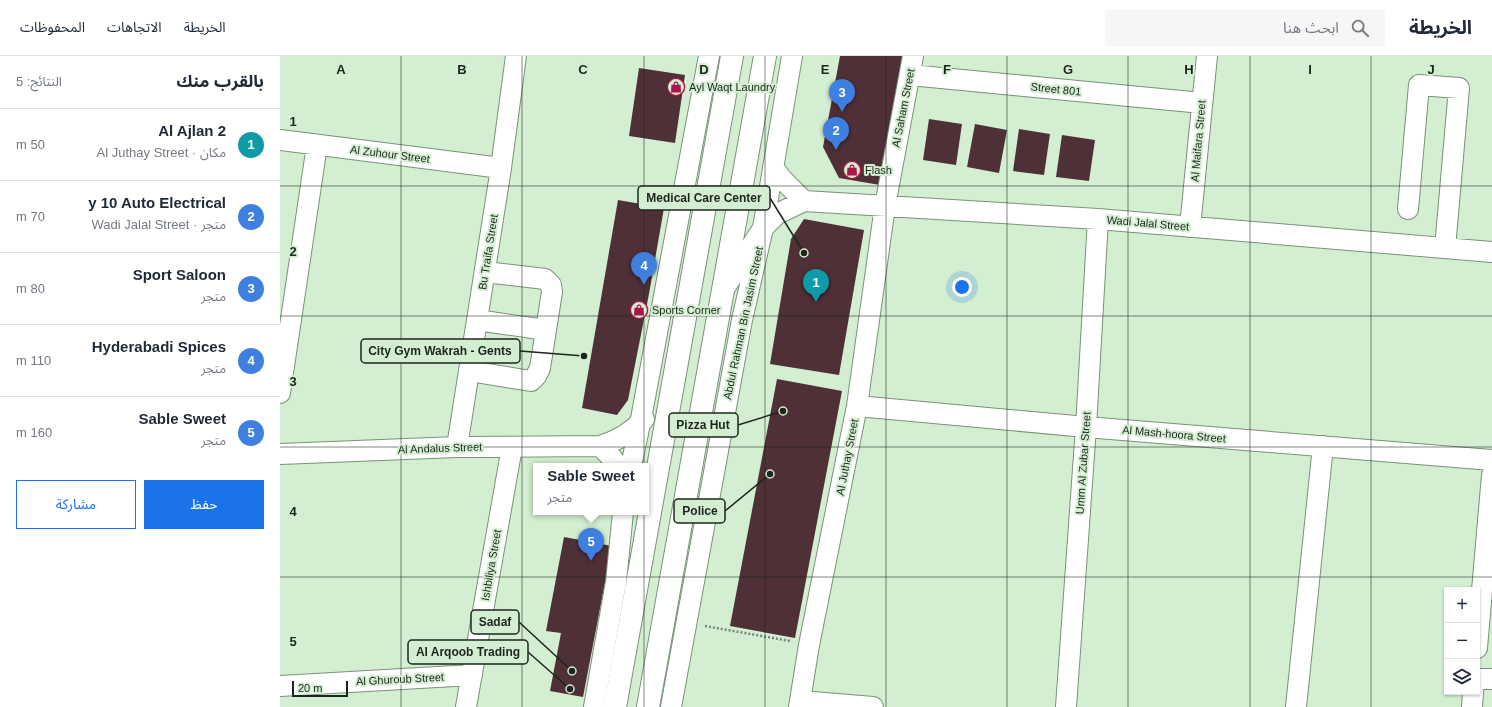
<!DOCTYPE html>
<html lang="ar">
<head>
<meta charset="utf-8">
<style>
  body { margin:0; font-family:Helvetica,"Noto Sans Arabic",sans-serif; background:#f6f6f7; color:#1f2937; direction:rtl }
  .controls { position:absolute; right:12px; bottom:12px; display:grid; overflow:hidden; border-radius:0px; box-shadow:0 1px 3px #0004 }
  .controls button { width:36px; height:36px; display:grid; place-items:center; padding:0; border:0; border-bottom:1px solid #e0e1e3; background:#fff; color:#1f2937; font:20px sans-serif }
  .scale { position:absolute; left:12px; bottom:10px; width:56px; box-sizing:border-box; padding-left:4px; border:2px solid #1c261c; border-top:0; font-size:11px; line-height:14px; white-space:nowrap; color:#1c261c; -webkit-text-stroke:3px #d4eed2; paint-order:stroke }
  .you { position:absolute; left:682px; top:231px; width:14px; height:14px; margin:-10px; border:3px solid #fff; border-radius:50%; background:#1a73e8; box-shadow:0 0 0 6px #1a73e833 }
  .badge { display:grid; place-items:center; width:26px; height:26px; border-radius:50%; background:#1a73e8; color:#fff; font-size:13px; font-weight:700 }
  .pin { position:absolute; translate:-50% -33px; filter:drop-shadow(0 1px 2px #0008) }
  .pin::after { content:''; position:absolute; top:21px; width:14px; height:12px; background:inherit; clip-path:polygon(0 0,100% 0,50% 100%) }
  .popup { position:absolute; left:253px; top:407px; width:116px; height:52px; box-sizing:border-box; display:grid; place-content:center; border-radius:0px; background:#fff; filter:drop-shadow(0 1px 3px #0005); font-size:13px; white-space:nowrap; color:#747a83 }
  .popup b { font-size:15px; color:#1f2937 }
  .popup::after { content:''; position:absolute; left:50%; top:100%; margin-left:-8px; border:8px solid transparent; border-top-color:#fff }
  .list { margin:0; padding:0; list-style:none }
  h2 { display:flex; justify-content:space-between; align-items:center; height:52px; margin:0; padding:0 16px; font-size:17px }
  h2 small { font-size:13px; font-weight:400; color:#747a83 }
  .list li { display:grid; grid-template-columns:26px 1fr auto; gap:12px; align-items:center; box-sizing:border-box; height:72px; padding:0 16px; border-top:1px solid #e0e1e3 }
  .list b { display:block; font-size:15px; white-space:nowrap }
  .list p { margin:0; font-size:13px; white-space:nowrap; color:#747a83 }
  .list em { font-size:13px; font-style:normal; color:#747a83 }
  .actions { display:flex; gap:8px; padding:12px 16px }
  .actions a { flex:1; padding:9px 0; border:1px solid #1a73e8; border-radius:0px; text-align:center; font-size:14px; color:#1a73e8 }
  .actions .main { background:#1a73e8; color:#fff }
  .icon { flex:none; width:22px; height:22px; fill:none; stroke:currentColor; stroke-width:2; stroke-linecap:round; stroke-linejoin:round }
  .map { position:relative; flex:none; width:1212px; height:651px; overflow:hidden; direction:ltr }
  header { display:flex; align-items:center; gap:24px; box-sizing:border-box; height:56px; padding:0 20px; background:#fff; border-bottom:1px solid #e0e1e3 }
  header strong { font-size:19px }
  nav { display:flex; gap:22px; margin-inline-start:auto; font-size:14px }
  .search { width:280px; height:36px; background:#f6f6f7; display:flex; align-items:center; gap:10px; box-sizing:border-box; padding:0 14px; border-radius:0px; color:#747a83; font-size:15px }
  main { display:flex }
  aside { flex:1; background:#fff }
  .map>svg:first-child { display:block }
  .building { fill:#4f3036 }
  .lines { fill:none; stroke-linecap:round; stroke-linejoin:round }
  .minor-casing { stroke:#7a9278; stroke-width:22 }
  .major-casing { stroke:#7a9278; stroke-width:24 }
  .path { stroke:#748673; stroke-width:2.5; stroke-dasharray:2 2; stroke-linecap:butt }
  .minor { stroke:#fff; stroke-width:20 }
  .major { stroke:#fff; stroke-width:22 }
  .grid { fill:none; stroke:#1c261c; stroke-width:1; stroke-opacity:0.55 }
  .labels { text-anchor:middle; stroke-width:4; stroke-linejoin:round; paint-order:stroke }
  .poi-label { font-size:11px; fill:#1c261c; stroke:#d4eed2; text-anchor:start }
  .street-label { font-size:11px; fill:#1c261c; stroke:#d4eed2 }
  .grid-label { font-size:13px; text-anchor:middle; font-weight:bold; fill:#1c261c; stroke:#d4eed2; stroke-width:4; stroke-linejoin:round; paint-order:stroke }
  .leader { fill:none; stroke:#1c261c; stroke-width:1.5 }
  .callout-dot { fill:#1c261c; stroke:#d4eed2; stroke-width:1.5 }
  .callout { fill:#d4eed2; stroke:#1c261c; stroke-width:1.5 }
  .callout-label { font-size:12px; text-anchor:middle; font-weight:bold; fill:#1c261c }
</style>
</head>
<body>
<header>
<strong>الخريطة</strong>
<div class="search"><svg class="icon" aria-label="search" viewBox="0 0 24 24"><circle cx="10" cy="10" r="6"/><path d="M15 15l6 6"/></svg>ابحث هنا</div>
<nav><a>الخريطة</a><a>الاتجاهات</a><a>المحفوظات</a></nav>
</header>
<main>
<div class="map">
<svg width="1212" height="651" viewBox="0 0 1212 651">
  <rect width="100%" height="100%" fill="#d4eed2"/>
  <!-- building -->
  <path class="building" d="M560 0H624L600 129 559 122 543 91Z
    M359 12 405 19 395 87 349 80Z
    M649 63 682 68 676 109 643 104Z
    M695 68 727 74 719 117 687 111Z
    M739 73 770 78 764 119 733 115Z
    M782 79 815 84 809 125 776 121Z
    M338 144 384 152 369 238 348 344 337 359 302 352Z
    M524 163 584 174 559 319 490 308 511 183Z
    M497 323 562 335 515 582 450 570Z
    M284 481 332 490 303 641 270 635 281 577 266 575Z"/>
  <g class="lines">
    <defs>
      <path id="minor" d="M630 19 922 47
        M0 84 221 112
        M493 111 502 123 524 145
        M1128 153 1139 29 1179 32 1165 192
        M910 171 927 0
        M444 233 483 172 497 158 524 145 818 163 1212 196
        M197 264 266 274
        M189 315 251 325 256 320 260 312 272 236 271 229 265 223 205 216
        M0 337 37 89
        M577 350 806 371 1212 404
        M320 390 333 403 336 410
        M177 391 221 112 236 0
        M0 398 177 391 320 390C337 385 352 376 364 363
        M351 410 360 368 429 0
        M1197 592 1212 419
        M1197 623H1212
        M0 630 192 619
        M520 645 593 651
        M186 651 232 391
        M314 651 336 526 343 456
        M391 651 462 264 483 172 512 0
        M519 651 529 589 577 350 605 150 633 0
        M786 651 806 371 818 163
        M1016 651 1043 390
        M1192 651 1193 636"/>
      <path id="major" d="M335 651 452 0
        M368 651 485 0"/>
    </defs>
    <!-- minor casing -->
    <use href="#minor" class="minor-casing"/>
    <!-- major casing -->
    <use href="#major" class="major-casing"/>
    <!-- path -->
    <path class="path" d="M425 570 510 585"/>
    <!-- minor -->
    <use href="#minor" class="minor"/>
    <!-- major -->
    <use href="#major" class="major"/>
  </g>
  <!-- grid -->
  <path class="grid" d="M121 0V651M242 0V651M364 0V651M485 0V651M606 0V651M727 0V651M848 0V651M970 0V651M1091 0V651M0 130H1212M0 260H1212M0 391H1212M0 521H1212"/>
  <!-- icons -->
  <defs>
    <symbol id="shop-ring" viewBox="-11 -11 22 22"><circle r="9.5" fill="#d4eed2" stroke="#aa1649" stroke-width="1.5"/><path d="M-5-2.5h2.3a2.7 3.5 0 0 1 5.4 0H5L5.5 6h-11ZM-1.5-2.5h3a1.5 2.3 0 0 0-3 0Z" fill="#aa1649"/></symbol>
  </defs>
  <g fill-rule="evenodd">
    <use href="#shop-ring" x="386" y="21" width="20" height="20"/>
    <use href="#shop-ring" x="562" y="104" width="20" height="20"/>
    <use href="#shop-ring" x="349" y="244" width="20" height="20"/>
  </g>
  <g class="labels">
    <!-- poi labels -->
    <g class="poi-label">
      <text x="409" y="35">Ayl Waqt Laundry</text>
      <text x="585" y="118">Flash</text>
      <text x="372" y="258">Sports Corner</text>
    </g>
    <!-- street labels -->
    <g class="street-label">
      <text transform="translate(776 33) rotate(6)" y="4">Street 801</text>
      <text transform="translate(623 52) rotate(-79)" y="4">Al Saham Street</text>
      <text transform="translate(918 85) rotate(-85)" y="4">Al Maifara Street</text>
      <text transform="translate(110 98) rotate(7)" y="4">Al Zuhour Street</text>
      <text transform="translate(868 167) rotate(5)" y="4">Wadi Jalal Street</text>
      <text transform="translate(208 196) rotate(-81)" y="4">Bu Traifa Street</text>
      <text transform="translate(463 267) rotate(-78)" y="4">Abdul Rahman Bin Jasim Street</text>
      <text transform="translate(894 378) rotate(5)" y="4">Al Mash-hoora Street</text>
      <text transform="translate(160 392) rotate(-2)" y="4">Al Andalus Street</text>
      <text transform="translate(567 401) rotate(-79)" y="4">Al Juthay Street</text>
      <text transform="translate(803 407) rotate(-86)" y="4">Umm Al Zubar Street</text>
      <text transform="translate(211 509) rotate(-80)" y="4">Ishbiliya Street</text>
      <text transform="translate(120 623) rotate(-3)" y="4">Al Ghuroub Street</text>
    </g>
  </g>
  <g class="grid-label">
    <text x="61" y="18">A</text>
    <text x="182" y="18">B</text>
    <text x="303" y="18">C</text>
    <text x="424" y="18">D</text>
    <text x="545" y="18">E</text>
    <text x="667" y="18">F</text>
    <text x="788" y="18">G</text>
    <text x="909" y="18">H</text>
    <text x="1030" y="18">I</text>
    <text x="1151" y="18">J</text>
    <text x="13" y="70">1</text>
    <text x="13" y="200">2</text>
    <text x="13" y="330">3</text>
    <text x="13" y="460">4</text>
    <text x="13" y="590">5</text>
  </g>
  <!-- callouts -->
  <path class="leader" d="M524 197L490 142M304 300L240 295M503 355L458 369M490 418L445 455M292 615L239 566M290 633L248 596"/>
  <g class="callout-dot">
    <circle cx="524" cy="197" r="4"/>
    <circle cx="304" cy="300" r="4"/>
    <circle cx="503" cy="355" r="4"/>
    <circle cx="490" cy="418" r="4"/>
    <circle cx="292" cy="615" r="4"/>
    <circle cx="290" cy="633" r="4"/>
  </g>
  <g class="callout">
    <rect x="358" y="130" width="132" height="24" rx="4"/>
    <rect x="81" y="283" width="159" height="24" rx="4"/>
    <rect x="389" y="357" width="69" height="24" rx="4"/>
    <rect x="394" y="443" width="51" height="24" rx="4"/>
    <rect x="191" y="554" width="48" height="24" rx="4"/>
    <rect x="128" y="584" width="120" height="24" rx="4"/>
  </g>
  <g class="callout-label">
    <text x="424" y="146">Medical Care Center</text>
    <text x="160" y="299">City Gym Wakrah - Gents</text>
    <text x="423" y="373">Pizza Hut</text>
    <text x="420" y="459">Police</text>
    <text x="215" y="570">Sadaf</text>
    <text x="188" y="600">Al Arqoob Trading</text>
  </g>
</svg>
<div class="controls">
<button>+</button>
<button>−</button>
<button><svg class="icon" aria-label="layers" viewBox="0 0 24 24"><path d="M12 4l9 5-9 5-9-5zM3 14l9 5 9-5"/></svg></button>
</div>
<div class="scale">20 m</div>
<div class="you"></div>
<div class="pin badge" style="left:536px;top:246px;background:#0f9aa8">1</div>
<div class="pin badge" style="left:556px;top:94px;background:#3f7fe0">2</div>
<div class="pin badge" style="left:562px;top:56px;background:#3f7fe0">3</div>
<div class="pin badge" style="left:364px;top:229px;background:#3f7fe0">4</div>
<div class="pin badge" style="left:311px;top:505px;background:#3f7fe0">5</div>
<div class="popup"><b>Sable Sweet</b>متجر</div>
</div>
<aside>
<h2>بالقرب منك<small>النتائج: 5</small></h2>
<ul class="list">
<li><span class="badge" style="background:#0f9aa8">1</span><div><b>Al Ajlan 2</b><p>مكان · Al Juthay Street</p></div><em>50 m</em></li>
<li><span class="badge" style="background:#3f7fe0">2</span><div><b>y 10 Auto Electrical</b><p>متجر · Wadi Jalal Street</p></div><em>70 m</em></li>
<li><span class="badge" style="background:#3f7fe0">3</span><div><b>Sport Saloon</b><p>متجر</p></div><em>80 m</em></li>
<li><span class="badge" style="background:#3f7fe0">4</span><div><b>Hyderabadi Spices</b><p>متجر</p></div><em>110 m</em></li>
<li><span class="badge" style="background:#3f7fe0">5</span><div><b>Sable Sweet</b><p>متجر</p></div><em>160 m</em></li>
</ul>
<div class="actions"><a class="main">حفظ</a><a>مشاركة</a></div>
</aside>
</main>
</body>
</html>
